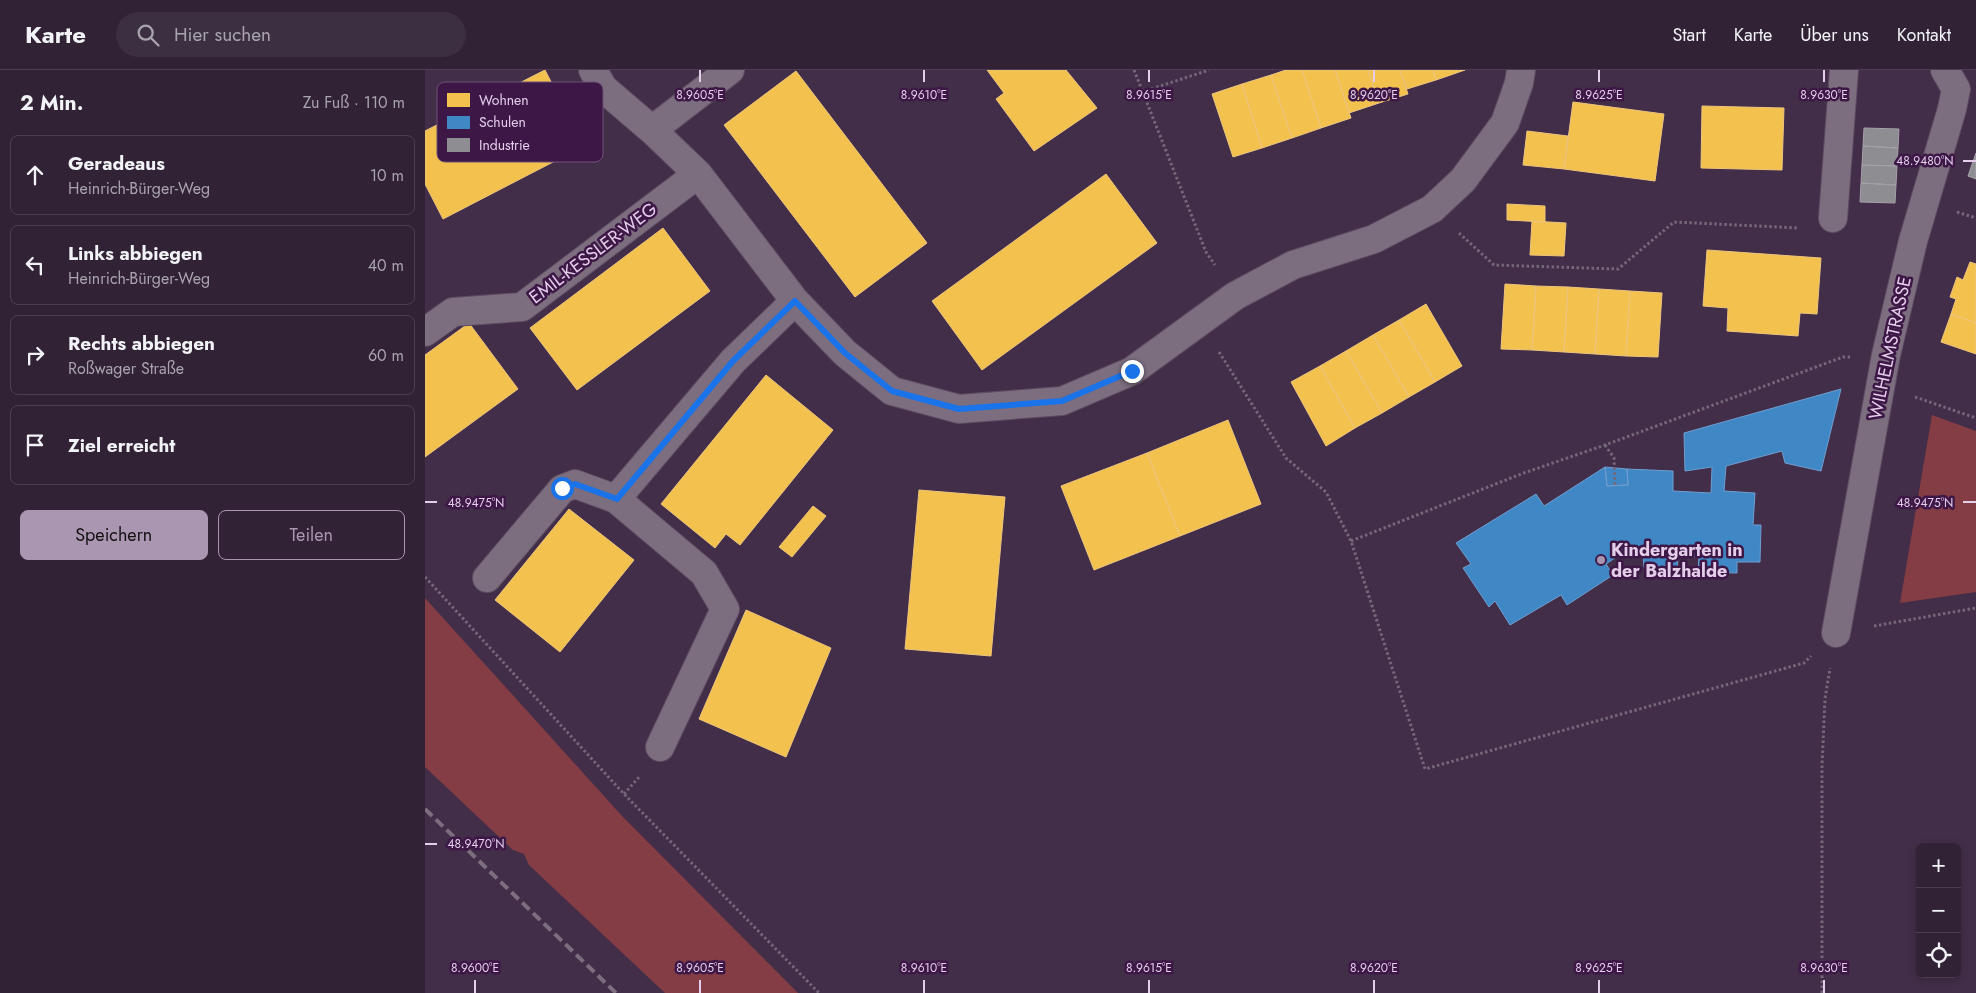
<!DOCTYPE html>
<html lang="de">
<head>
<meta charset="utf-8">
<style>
  body { margin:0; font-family:Jost,sans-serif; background:#3d2f42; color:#f1f3f6 }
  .controls { position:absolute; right:15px; bottom:15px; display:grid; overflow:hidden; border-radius:8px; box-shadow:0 2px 8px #0003 }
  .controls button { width:45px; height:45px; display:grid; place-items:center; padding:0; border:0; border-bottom:1px solid #4d3f51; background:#322236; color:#f1f3f6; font:25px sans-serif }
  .stop { position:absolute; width:15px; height:15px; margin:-11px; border:4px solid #1a73e8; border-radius:50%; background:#fff }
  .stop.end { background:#1a73e8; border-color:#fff; box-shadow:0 1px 5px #0008 }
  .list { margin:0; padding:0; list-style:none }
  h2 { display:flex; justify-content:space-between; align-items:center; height:65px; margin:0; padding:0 20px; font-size:21px }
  h2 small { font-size:16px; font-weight:400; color:#a8a4ad }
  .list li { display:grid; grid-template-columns:32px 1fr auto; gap:15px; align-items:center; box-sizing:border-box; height:80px; margin:0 10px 10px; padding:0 10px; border:1px solid #4d3f51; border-radius:8px }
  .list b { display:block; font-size:19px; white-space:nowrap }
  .list p { margin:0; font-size:16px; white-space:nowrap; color:#a8a4ad }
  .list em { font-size:16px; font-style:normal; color:#a8a4ad }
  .actions { display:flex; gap:10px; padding:15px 20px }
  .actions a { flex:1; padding:11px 0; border:1px solid #ab96b1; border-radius:8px; text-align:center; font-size:18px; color:#ab96b1 }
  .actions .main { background:#ab96b1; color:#111 }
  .icon { flex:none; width:28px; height:28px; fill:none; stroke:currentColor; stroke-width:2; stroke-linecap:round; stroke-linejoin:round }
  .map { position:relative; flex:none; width:1551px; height:923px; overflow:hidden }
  header { display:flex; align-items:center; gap:30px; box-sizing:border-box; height:70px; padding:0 25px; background:#322236; border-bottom:1px solid #4d3f51 }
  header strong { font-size:24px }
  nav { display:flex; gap:28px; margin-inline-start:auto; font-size:18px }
  .search { width:350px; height:45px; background:#3d2f42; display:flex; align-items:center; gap:12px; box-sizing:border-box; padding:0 18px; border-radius:28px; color:#a8a4ad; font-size:19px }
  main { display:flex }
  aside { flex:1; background:#322236 }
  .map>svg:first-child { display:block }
  .green { fill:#853d45 }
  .homes { fill:#f2c14e; stroke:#eec57d }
  .schools { fill:#3f88c5; stroke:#709dd0 }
  .industry { fill:#8d8d92; stroke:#a7a0ac }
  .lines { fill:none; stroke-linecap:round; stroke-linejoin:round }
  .minor-casing { stroke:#5e4c63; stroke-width:30 }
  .path { stroke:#75677a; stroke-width:3; stroke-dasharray:2.5 2.5; stroke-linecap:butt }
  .minor { stroke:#7c6e7f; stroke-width:28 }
  .rail { stroke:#7c6d7f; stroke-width:4; stroke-dasharray:10 5; stroke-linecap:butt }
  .route { stroke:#1a73e8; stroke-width:6 }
  .ticks { fill:none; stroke:#e4ceea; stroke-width:2 }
  .poi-dot { fill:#ab96b1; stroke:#3d1847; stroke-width:2 }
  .labels { text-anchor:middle; stroke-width:5; stroke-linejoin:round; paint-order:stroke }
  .street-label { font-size:18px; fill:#e4ceea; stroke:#3d1847 }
  .poi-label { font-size:18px; font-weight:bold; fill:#e4ceea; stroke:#3d1847; text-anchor:start }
  .key { fill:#3d1847; stroke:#6f4f78; stroke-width:1 }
  .key-label { font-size:14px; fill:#e4ceea }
  .ticks-label { font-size:12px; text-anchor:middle; fill:#e4ceea; stroke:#3d1847; stroke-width:5; stroke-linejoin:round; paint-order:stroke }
</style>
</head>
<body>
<header>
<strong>Karte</strong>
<div class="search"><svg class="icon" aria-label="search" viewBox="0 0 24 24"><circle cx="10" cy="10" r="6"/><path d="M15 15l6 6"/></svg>Hier suchen</div>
<nav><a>Start</a><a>Karte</a><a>Über uns</a><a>Kontakt</a></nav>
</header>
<main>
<aside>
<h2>2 Min.<small>Zu Fuß · 110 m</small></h2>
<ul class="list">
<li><svg class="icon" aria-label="ahead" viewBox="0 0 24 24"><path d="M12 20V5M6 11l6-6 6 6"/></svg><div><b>Geradeaus</b><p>Heinrich-Bürger-Weg</p></div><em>10 m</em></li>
<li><svg class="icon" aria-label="left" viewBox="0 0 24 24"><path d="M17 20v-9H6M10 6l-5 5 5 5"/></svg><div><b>Links abbiegen</b><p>Heinrich-Bürger-Weg</p></div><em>40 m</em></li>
<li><svg class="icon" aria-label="right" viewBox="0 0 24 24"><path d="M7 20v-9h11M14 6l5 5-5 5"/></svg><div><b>Rechts abbiegen</b><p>Roßwager Straße</p></div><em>60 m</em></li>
<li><svg class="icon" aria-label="arrive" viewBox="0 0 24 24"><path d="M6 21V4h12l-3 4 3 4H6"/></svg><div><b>Ziel erreicht</b></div></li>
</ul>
<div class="actions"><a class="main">Speichern</a><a>Teilen</a></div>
</aside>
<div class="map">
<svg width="1551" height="923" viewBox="0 0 1551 923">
  <rect width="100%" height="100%" fill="#422e48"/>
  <!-- green -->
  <path class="green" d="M1507 345 1551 361V522L1475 533Z
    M0 528 197 746 373 923H240L104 795 99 784 88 780 0 697Z"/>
  <!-- homes -->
  <path class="homes" d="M120 0 159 76 18 149 0 114V61Z
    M562 0H641L672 38 609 81 571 29 579 23Z
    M861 0H877L896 58 867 68 846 5Z
    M877 0H910L926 48 896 58Z
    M910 0H943L954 33 924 43Z
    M943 0H975L983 24 954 33Z
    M975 0H1008L1011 10 982 19Z
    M1008 0H1040L1011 10Z
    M371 1 502 173 430 227 299 55Z
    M846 5 867 68 837 78 817 14Z
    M817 14 837 78 808 87 787 24Z
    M1148 32 1239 44 1230 111 1139 99Z
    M1277 36 1359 38 1357 100 1276 98Z
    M1102 61 1143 66 1139 99 1098 95Z
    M681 104 732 173 557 300 507 231Z
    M1082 134 1120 136V152L1082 150Z
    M1107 151 1141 153 1139 186 1105 185Z
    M238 158 285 221 152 320 105 258Z
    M1282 180 1396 188 1392 244 1375 243 1373 266 1302 261 1303 238 1278 236Z
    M1545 192 1551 194V253L1526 244 1531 229 1525 227 1532 207 1538 210Z
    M1080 214 1111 216 1107 280 1076 279Z
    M1111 216 1143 217 1139 282 1107 280Z
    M1143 217 1174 219 1170 284 1139 282Z
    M1174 219 1205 221 1201 286 1170 284Z
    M1205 221 1237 223 1233 287 1201 286Z
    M1001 234 1037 296 1010 312 974 250Z
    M1526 244 1551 253V284L1516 272Z
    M974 250 1010 312 984 327 948 265Z
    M44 253 93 319 0 387V285Z
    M948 265 984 327 957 343 921 281Z
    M921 281 957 343 930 358 895 296Z
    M895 296 930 358 901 376 866 312Z
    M341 305 408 360 315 475 301 464 290 478 236 434Z
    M803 350 836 434 755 466 722 383Z
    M722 383 755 466 669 500 636 416Z
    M494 420 580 427 566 586 480 579Z
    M388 436 401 446 367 487 354 477Z
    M144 439 209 490 135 582 70 530Z
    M321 540 406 578 361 687 274 649Z"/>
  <!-- schools -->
  <path class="schools" d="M1416 319 1396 401 1360 393 1357 381 1301 396 1299 421 1330 423 1328 455H1336L1335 492H1312V503L1273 502 1274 487H1253L1252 500 1219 497 1218 486 1196 484 1181 494 1188 505 1142 535 1136 525 1085 555 1070 531 1064 537 1038 498 1046 494 1031 473 1111 424 1119 436 1180 397 1182 416 1203 415 1202 399 1248 401V421L1286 423 1287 397 1260 401 1259 363Z
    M1180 397 1202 399 1203 415 1182 416Z"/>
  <!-- industry -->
  <path class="industry" d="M1439 58 1474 59 1473 78 1438 76Z
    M1438 76 1473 78 1472 96 1437 95Z
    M1551 83V109L1543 106Z
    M1437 95 1472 96 1471 115 1436 113Z
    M1436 113 1471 115 1470 133 1435 132Z"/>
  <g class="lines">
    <defs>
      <path id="minor" d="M168 0 178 18 227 60 273 104 370 231 420 283 467 321 534 339 637 331 707 301 810 226 868 195 949 169 1007 139 1038 110 1080 53 1094 13 1096 0
        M227 60 305 0
        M1408 148 1419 0
        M0 262 28 242 97 237 273 104
        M191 429 308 291 370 231
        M62 508 137 419 150 414 191 429 279 503 300 539 235 677
        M1411 563 1461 285 1488 171 1527 39 1531 19 1520 0"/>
    </defs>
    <!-- minor casing -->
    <use href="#minor" class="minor-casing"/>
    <!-- path -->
    <path class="path" d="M709 0 781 182 790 195
      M717 22 784 0
      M1532 142 1551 148
      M1034 163 1069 195 1193 199 1249 152 1374 158
      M794 282 861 388 901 422 926 471 1000 699 1379 593 1386 586
      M1490 327 1551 348
      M1180 375 1189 388 1190 415
      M926 471 1096 404 1180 375 1418 287H1425
      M0 507 199 724 394 923
      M1449 556 1551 538
      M199 724 215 706
      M1397 923V696L1400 629 1405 598"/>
    <!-- minor -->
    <use href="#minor" class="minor"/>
    <!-- rail -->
    <path class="rail" d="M0 739 191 923"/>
  </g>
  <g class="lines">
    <!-- route -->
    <path class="route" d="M137 418 150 414 192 429 308 291 370 231 420 283 467 321 534 339 637 331 707 301"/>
  </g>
  <!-- ticks -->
  <path class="ticks" d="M275 0V12M499 0V12M724 0V12M949 0V12M1174 0V12M1399 0V12M1538 91H1551M0 432H12M1538 432H1551M0 774H12M50 910V923M275 910V923M499 910V923M724 910V923M949 910V923M1174 910V923M1399 910V923"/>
  <!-- markers -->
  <circle class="poi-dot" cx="1176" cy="490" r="5"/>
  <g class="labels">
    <!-- street labels -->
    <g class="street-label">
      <text transform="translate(168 183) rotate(-37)" y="6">EMIL-KESSLER-WEG</text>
      <text transform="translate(1465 278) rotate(-78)" y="6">WILHELMSTRASSE</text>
    </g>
    <!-- poi labels -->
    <g class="poi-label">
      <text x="1186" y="486">Kindergarten in<tspan x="1186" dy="21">der Balzhalde</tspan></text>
    </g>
  </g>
  <!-- legend -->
  <rect x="12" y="12" width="166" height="80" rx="8" class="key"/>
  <rect x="22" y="23" width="23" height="14" fill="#f2c14e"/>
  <rect x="22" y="46" width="23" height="13" fill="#3f88c5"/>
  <rect x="22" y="68" width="23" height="14" fill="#8d8d92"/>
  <g class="key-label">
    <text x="54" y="35">Wohnen</text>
    <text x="54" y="57">Schulen</text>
    <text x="54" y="80">Industrie</text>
  </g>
  <g class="ticks-label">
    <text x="275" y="29">8.9605°E</text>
    <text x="499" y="29">8.9610°E</text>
    <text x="724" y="29">8.9615°E</text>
    <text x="949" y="29">8.9620°E</text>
    <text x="1174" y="29">8.9625°E</text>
    <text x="1399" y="29">8.9630°E</text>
    <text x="1500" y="95">48.9480°N</text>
    <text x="51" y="437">48.9475°N</text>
    <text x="1500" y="437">48.9475°N</text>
    <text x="51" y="778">48.9470°N</text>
    <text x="50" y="902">8.9600°E</text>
    <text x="275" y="902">8.9605°E</text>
    <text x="499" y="902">8.9610°E</text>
    <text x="724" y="902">8.9615°E</text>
    <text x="949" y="902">8.9620°E</text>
    <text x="1174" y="902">8.9625°E</text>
    <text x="1399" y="902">8.9630°E</text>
  </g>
</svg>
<div class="controls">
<button>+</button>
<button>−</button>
<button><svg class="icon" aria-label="locate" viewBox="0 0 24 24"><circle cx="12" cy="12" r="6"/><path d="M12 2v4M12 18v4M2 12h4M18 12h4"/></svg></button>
</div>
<div class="stop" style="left:137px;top:418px"></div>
<div class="stop end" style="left:707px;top:301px"></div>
</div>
</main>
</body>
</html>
